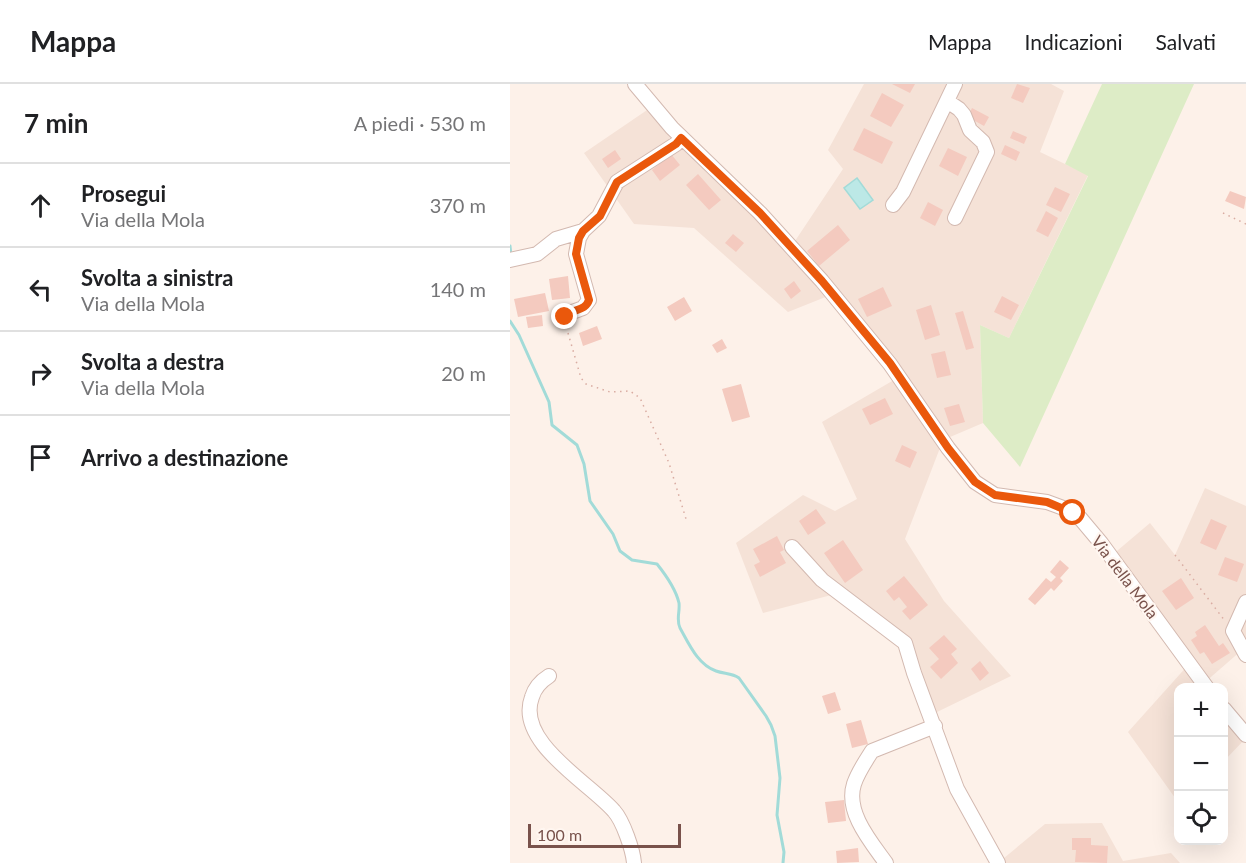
<!DOCTYPE html>
<html lang="it">
<head>
<meta charset="utf-8">
<style>
  body { margin:0; font-family:Lato,sans-serif; background:#f2f2f2; color:#202124 }
  .controls { position:absolute; right:18px; bottom:18px; display:grid; overflow:hidden; border-radius:12px; box-shadow:0 6px 24px #0002 }
  .controls button { width:54px; height:54px; display:grid; place-items:center; padding:0; border:0; border-bottom:2px solid #e0e0e0; background:#fff; color:#202124; font:30px sans-serif }
  .scale { position:absolute; left:18px; bottom:15px; width:153px; box-sizing:border-box; padding-left:6px; border:3px solid #79524b; border-top:0; font-size:16px; line-height:21px; white-space:nowrap; color:#79524b; -webkit-text-stroke:4px #fff6f0; paint-order:stroke }
  .stop { position:absolute; width:18px; height:18px; margin:-14px; border:4px solid #ea580c; border-radius:50%; background:#fff }
  .stop.end { background:#ea580c; border-color:#fff; box-shadow:0 2px 6px #0008 }
  .list { margin:0; padding:0; list-style:none }
  h2 { display:flex; justify-content:space-between; align-items:center; height:78px; margin:0; padding:0 24px; font-size:26px }
  h2 small { font-size:20px; font-weight:400; color:#757577 }
  .list li { display:grid; grid-template-columns:39px 1fr auto; gap:18px; align-items:center; box-sizing:border-box; height:84px; padding:0 24px; border-top:2px solid #e0e0e0 }
  .list b { display:block; font-size:22px; white-space:nowrap }
  .list p { margin:0; font-size:20px; white-space:nowrap; color:#757577 }
  .list em { font-size:20px; font-style:normal; color:#757577 }
  .icon { flex:none; width:33px; height:33px; fill:none; stroke:currentColor; stroke-width:2; stroke-linecap:round; stroke-linejoin:round }
  .map { position:relative; flex:none; width:736px; height:779px; overflow:hidden }
  header { display:flex; align-items:center; gap:36px; box-sizing:border-box; height:84px; padding:0 30px; background:#fff; border-bottom:2px solid #e0e0e0 }
  header strong { font-size:28px }
  nav { display:flex; gap:33px; margin-inline-start:auto; font-size:21px }
  main { display:flex }
  aside { flex:1; background:#fff }
  .map>svg:first-child { display:block }
  .residential { fill:#f5e2d7 }
  .green { fill:#ddecc6 }
  .water { fill:#bce8e6; stroke:#a2dbd8; stroke-width:1.5 }
  .lines { fill:none; stroke-linecap:round; stroke-linejoin:round }
  .stream { stroke:#a2dbd8; stroke-width:3 }
  .building { fill:#f4cabf }
  .minor-casing { stroke:#d3b9b0; stroke-width:16 }
  .path { stroke:#d9aca2; stroke-width:1.5; stroke-dasharray:1.5 4.5; stroke-linecap:butt }
  .minor { stroke:#fff; stroke-width:14 }
  .route { stroke:#ea580c; stroke-width:8 }
  .labels { text-anchor:middle; stroke-width:4.5; stroke-linejoin:round; paint-order:stroke }
  .street-label { font-size:16px; fill:#79524b; stroke:#fff6f0 }
</style>
</head>
<body>
<header>
<strong>Mappa</strong>
<nav><a>Mappa</a><a>Indicazioni</a><a>Salvati</a></nav>
</header>
<main>
<aside>
<h2>7 min<small>A piedi · 530 m</small></h2>
<ul class="list">
<li><svg class="icon" aria-label="ahead" viewBox="0 0 24 24"><path d="M12 20V5M6 11l6-6 6 6"/></svg><div><b>Prosegui</b><p>Via della Mola</p></div><em>370 m</em></li>
<li><svg class="icon" aria-label="left" viewBox="0 0 24 24"><path d="M17 20v-9H6M10 6l-5 5 5 5"/></svg><div><b>Svolta a sinistra</b><p>Via della Mola</p></div><em>140 m</em></li>
<li><svg class="icon" aria-label="right" viewBox="0 0 24 24"><path d="M7 20v-9h11M14 6l5 5-5 5"/></svg><div><b>Svolta a destra</b><p>Via della Mola</p></div><em>20 m</em></li>
<li><svg class="icon" aria-label="arrive" viewBox="0 0 24 24"><path d="M6 21V4h12l-3 4 3 4H6"/></svg><div><b>Arrivo a destinazione</b></div></li>
</ul>
</aside>
<div class="map">
<svg width="736" height="779" viewBox="0 0 736 779">
  <rect width="100%" height="100%" fill="#fdf1e9"/>
  <!-- residential -->
  <path class="residential" d="M354 0H541L554 7 530 68 578 91 499 254 470 241 473 339 433 356 395 455 434 517 501 592 425 629 392 556 329 509 253 529 226 459 293 411 325 427 347 415 312 338 389 293 323 210 278 228 184 144 124 140 74 69 143 22 281 163 333 85 318 66Z
    M695 404 736 422V571L732 566 694 599 697 603 668 604V718L618 648 679 580 601 472 640 439 665 471Z
    M714 624 736 654 714 677Z
    M592 739 613 777 661 769 670 779H488L535 740Z"/>
  <!-- green -->
  <path class="green" d="M592 0H684L510 383 473 339 470 241 499 254 578 92 555 80Z"/>
  <!-- water -->
  <path class="water" d="M347 94 363 116 350 125 334 104Z"/>
  <g class="lines">
    <!-- stream -->
    <path class="stream" d="M0 162 1 172
      M0 237 9 251 39 318 42 341 67 361 74 380 80 417 103 450 110 467 122 476 147 480C155 490 166 506 169 519 170 529 166 535 170 544 179 560 188 581 206 587 214 590 222 589 229 594L256 632 261 641 265 652 270 694 267 731 274 768 273 779"/>
  </g>
  <!-- building -->
  <path class="building" d="M382 0H405L400 9Z
    M507 0 520 4 513 19 501 14Z
    M372 9 394 21 381 43 360 32Z
    M462 24 479 33 474 42 458 33Z
    M354 44 383 58 372 80 343 66Z
    M503 47 517 53 514 60 500 54Z
    M495 61 510 68 506 77 491 70Z
    M438 64 457 73 448 92 429 82Z
    M105 66 111 75 98 84 92 75Z
    M161 70 170 81 150 97 142 86Z
    M188 90 211 116 199 126 176 101Z
    M545 103 560 110 551 128 536 121Z
    M720 107 736 113 734 125 715 117Z
    M418 118 433 126 425 142 410 134Z
    M536 127 548 134 538 153 526 147Z
    M328 141 340 156 309 182 297 167Z
    M223 150 234 159 226 168 215 159Z
    M58 192 60 214 42 216 39 195Z
    M284 197 291 207 281 215 274 205Z
    M373 203 382 222 357 233 348 215Z
    M35 209 39 227 8 233 4 215Z
    M492 212 509 221 501 236 484 228Z
    M174 213 182 227 165 237 157 223Z
    M421 221 430 251 415 256 406 226Z
    M453 227 464 264 456 266 445 229Z
    M32 231 33 242 18 244 16 233Z
    M87 242 92 255 73 262 69 249Z
    M212 255 217 264 207 269 202 261Z
    M435 267 441 291 427 294 421 270Z
    M231 300 240 333 222 338 212 305Z
    M375 314 383 330 360 341 352 325Z
    M449 320 455 338 440 342 434 324Z
    M392 361 407 368 400 384 385 377Z
    M306 425 316 439 298 451 289 437Z
    M701 435 717 442 706 466 690 459Z
    M267 452 274 466 270 468 276 479 250 493 244 481 250 478 243 465Z
    M333 456 353 486 335 499 314 469Z
    M715 473 734 480 727 498 708 491Z
    M550 476 559 484 550 494 553 497 544 507 541 504 525 521 518 515 536 494 541 498 546 493 540 488Z
    M394 492 418 521 400 536 392 527 397 523 389 513 384 517 376 507Z
    M671 494 684 514 666 526 652 507Z
    M695 541 709 562 713 559 720 569 702 580 694 568 690 570 681 556 687 552 685 548Z
    M434 551 447 565 441 570 448 579 431 595 420 583 429 575 419 564Z
    M470 577 479 589 470 597 461 585Z
    M325 608 331 626 318 630 312 612Z
    M351 636 358 660 342 664 336 640Z
    M334 716 336 737 318 739 315 718Z
    M562 754H581V761L598 762 597 779 565 778 566 766H562Z
    M348 764 349 778 327 779 326 767Z"/>
  <g class="lines">
    <defs>
      <path id="minor" d="M125 0 162 44 250 129 312 197 380 280 438 364 465 398 485 411 537 418 556 425 570 434 591 459 697 604
        M437 17 449 25 454 31 460 46 473 58 477 68 445 134
        M383 121 393 108 445 0
        M0 176 27 170 46 155 73 147
        M55 237 57 230 73 224 79 216 66 170 69 154 73 147 89 132 107 98 166 60 171 53
        M282 463 312 496 395 559 404 589 447 705 488 779
        M736 518 723 547 736 571
        M39 592C31 597 25 603 22 613 5 658 80 699 104 727 113 737 123 766 124 779
        M714 625 736 651
        M376 779C361 758 335 728 344 700 348 688 355 678 362 667L425 642"/>
    </defs>
    <!-- minor casing -->
    <use href="#minor" class="minor-casing"/>
    <!-- path -->
    <path class="path" d="M713 129 736 140
      M58 249 71 294 76 300 100 308 120 307 130 314 159 379 176 435
      M665 471 715 537"/>
    <!-- minor -->
    <use href="#minor" class="minor"/>
  </g>
  <g class="lines">
    <!-- route -->
    <path class="route" d="M55 233C62 224 75 228 79 216L66 170 69 154 73 147 90 132 107 98 166 60 171 54 250 129 312 197 380 279 438 364 465 398 485 411 537 418 563 429"/>
  </g>
  <g class="labels">
    <!-- street labels -->
    <g class="street-label">
      <text transform="translate(615 493) rotate(53)" y="6">Via della Mola</text>
    </g>
  </g>
</svg>
<div class="controls">
<button>+</button>
<button>−</button>
<button><svg class="icon" aria-label="locate" viewBox="0 0 24 24"><circle cx="12" cy="12" r="6"/><path d="M12 2v4M12 18v4M2 12h4M18 12h4"/></svg></button>
</div>
<div class="scale">100 m</div>
<div class="stop" style="left:563px;top:429px"></div>
<div class="stop end" style="left:55px;top:233px"></div>
</div>
</main>
</body>
</html>
